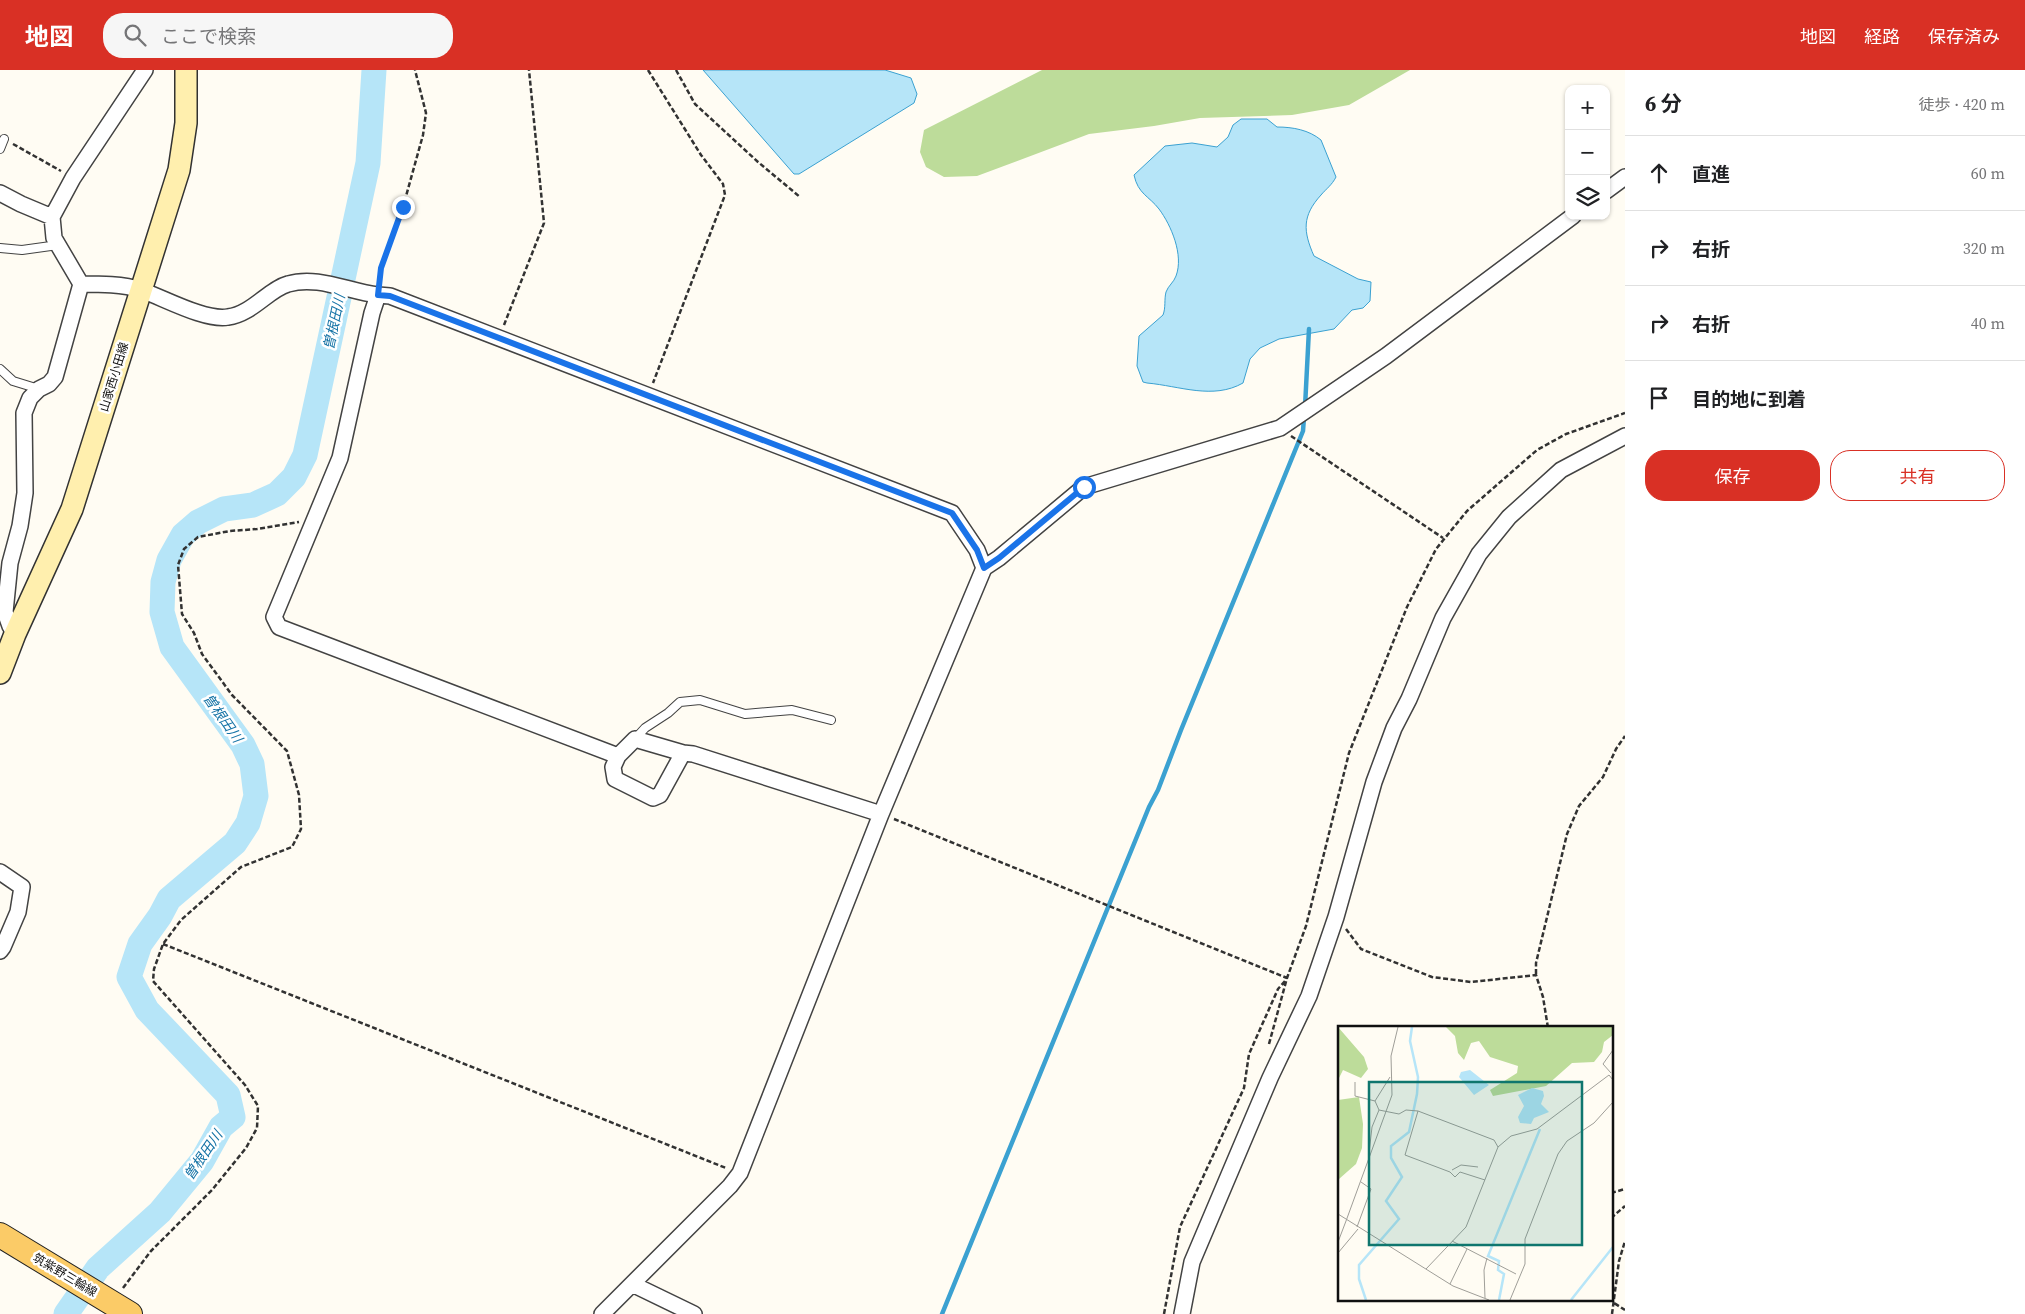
<!DOCTYPE html>
<html lang="ja">
<head>
<meta charset="utf-8">
<style>
  body { margin:0; font-family:"Source Serif 4","Noto Sans JP",serif; background:#f6f6f6; color:#202124 }
  .controls { position:absolute; right:15px; top:15px; display:grid; overflow:hidden; border-radius:10px; box-shadow:0 1px 4px #0004 }
  .controls button { width:45px; height:45px; display:grid; place-items:center; padding:0; border:0; border-bottom:1px solid #e0e0e0; background:#fff; color:#202124; font:25px sans-serif }
  .stop { position:absolute; width:15px; height:15px; margin:-11px; border:4px solid #1a73e8; border-radius:50%; background:#fff }
  .stop.end { background:#1a73e8; border-color:#fff; box-shadow:0 1px 5px #0008 }
  .list { margin:0; padding:0; list-style:none }
  h2 { display:flex; justify-content:space-between; align-items:center; height:65px; margin:0; padding:0 20px; font-size:21px }
  h2 small { font-size:16px; font-weight:400; color:#757577 }
  .list li { display:grid; grid-template-columns:32px 1fr auto; gap:15px; align-items:center; box-sizing:border-box; height:75px; padding:0 20px; border-top:1px solid #e0e0e0 }
  .list b { display:block; font-size:19px; white-space:nowrap }
  .list em { font-size:16px; font-style:normal; color:#757577 }
  .actions { display:flex; gap:10px; padding:15px 20px }
  .actions a { flex:1; padding:11px 0; border:1px solid #d93025; border-radius:20px; text-align:center; font-size:18px; color:#d93025 }
  .actions .main { background:#d93025; color:#fff }
  .icon { flex:none; width:28px; height:28px; fill:none; stroke:currentColor; stroke-width:2; stroke-linecap:round; stroke-linejoin:round }
  .map { position:relative; flex:none; width:1625px; height:1244px; overflow:hidden }
  header { display:flex; align-items:center; gap:30px; box-sizing:border-box; height:70px; padding:0 25px; background:#d93025; color:#fff }
  header strong { font-size:24px }
  nav { display:flex; gap:28px; margin-inline-start:auto; font-size:18px }
  .search { width:350px; height:45px; background:#f6f6f6; display:flex; align-items:center; gap:12px; box-sizing:border-box; padding:0 18px; border-radius:20px; color:#757577; font-size:19px }
  main { display:flex }
  aside { flex:1; background:#fff }
  .map>svg:first-child { display:block }
  .forest { fill:#bddc9a }
  .water { fill:#b6e5f8; stroke:#3ba1d1 }
  .lines { fill:none; stroke-linecap:round; stroke-linejoin:round }
  .stream { stroke:#3ba1d1; stroke-width:4.5 }
  .river { stroke:#b6e5f8; stroke-width:25 }
  .lane-casing { stroke:#434343; stroke-width:10 }
  .street-casing { stroke:#434343; stroke-width:18 }
  .secondary-casing { stroke:#323232; stroke-width:24 }
  .primary-casing { stroke:#212121; stroke-width:26 }
  .path { stroke:#323232; stroke-width:2.5; stroke-dasharray:5 2.5; stroke-linecap:butt }
  .lane { stroke:#fff; stroke-width:8 }
  .street { stroke:#fff; stroke-width:15 }
  .secondary { stroke:#ffefae; stroke-width:21 }
  .primary { stroke:#fbcb67; stroke-width:24 }
  .route { stroke:#1a73e8; stroke-width:6 }
  .labels { text-anchor:middle; stroke-width:5; stroke-linejoin:round; paint-order:stroke }
  .street-label { font-size:12px; fill:#101010; stroke:#fff }
  .water-label { font-size:14px; font-style:italic; fill:#1573a6; stroke:#fff }
  .inset-river { fill:none; stroke:#b6e5f8; stroke-width:2.5 }
  .inset-road { fill:none; stroke:#9f9e98; stroke-width:1 }
  .view { fill:#0f766e; fill-opacity:0.15; stroke:#0f766e; stroke-width:2.5 }
  .inset-edge { fill:none; stroke:#101010; stroke-width:2.5 }
</style>
</head>
<body>
<header>
<strong>地図</strong>
<div class="search"><svg class="icon" aria-label="search" viewBox="0 0 24 24"><circle cx="10" cy="10" r="6"/><path d="M15 15l6 6"/></svg>ここで検索</div>
<nav><a>地図</a><a>経路</a><a>保存済み</a></nav>
</header>
<main>
<div class="map">
<svg width="1625" height="1244" viewBox="0 0 1625 1244">
  <rect width="100%" height="100%" fill="#fffcf3"/>
  <!-- forest -->
  <path class="forest" d="M1042 0H1410L1349 35 1292 45 1200 48 1154 56 1089 64 977 106 944 107 926 97 920 82 924 60Z"/>
  <!-- water -->
  <path class="water" d="M703 0H885L911 8 917 24 914 33 799 104H794Z
    M1241 49H1267L1277 57C1293 57 1309 60 1321 70L1336 107C1332 115 1326 119 1321 125 1302 146 1303 161 1314 186L1358 209 1371 212 1370 231 1363 238 1352 240 1334 259 1279 269 1260 278 1250 289 1243 313C1213 330 1180 316 1147 313L1143 312 1137 296 1139 266 1163 245C1166 237 1164 230 1166 222 1168 216 1174 212 1176 206 1184 185 1171 155 1159 139 1149 126 1138 124 1134 105L1165 76 1192 73 1217 77 1228 67 1233 55Z"/>
  <g class="lines">
    <!-- stream -->
    <path class="stream" d="M1305 337 1309 259
      M942 1244 1149 737 1158 720 1181 660 1303 361 1304 347"/>
    <!-- river -->
    <path class="river" d="M66 1244 98 1198 160 1142 202 1091 221 1057 233 1047 228 1025 147 940 129 907 140 874 160 846 169 829 235 773 248 753 256 726 252 694 243 675 172 577 162 542 163 512 169 490 183 465 198 452 224 439 253 435 277 424 294 407 305 385 368 93 374 0"/>
    <defs>
      <path id="lane" d="M0 79 4 69
        M0 178 22 180 58 175
        M0 299 13 311 39 319
        M635 669 645 658 668 643 680 632 700 630 745 644 792 640 831 650"/>
      <path id="street" d="M1606 121 1625 107
        M0 123 21 134 52 147
        M81 214C100 214 123 214 141 220 164 228 205 251 228 247 252 244 269 219 288 214 318 205 349 222 378 225
        M15 564 10 556 5 542 10 493 20 456 25 423 24 343 30 328 39 319 49 314 55 307 81 214 54 168 52 147 73 108 145 0
        M618 686 635 669 683 683
        M881 744 693 684 683 683 660 725 653 728 615 709 613 697 618 686 279 557 274 547 340 388 372 243 378 225 390 226 952 443 977 480 984 498
        M0 802 22 817 18 842 3 877 0 881
        M632 1214 694 1244
        M602 1244 730 1116 740 1103 881 744 984 498 999 488 1084 417 1280 358 1386 286 1573 146
        M1182 1244 1192 1192 1270 1008 1309 926 1336 847 1374 712 1394 658 1409 629 1443 548 1479 484 1509 447 1561 400 1625 366"/>
      <path id="secondary" d="M0 603 15 564 72 439 179 100 186 53V0"/>
      <path id="primary" d="M0 1165 130 1244"/>
    </defs>
    <!-- lane casing -->
    <use href="#lane" class="lane-casing"/>
    <!-- street casing -->
    <use href="#street" class="street-casing"/>
    <!-- secondary casing -->
    <use href="#secondary" class="secondary-casing"/>
    <!-- primary casing -->
    <use href="#primary" class="primary-casing"/>
    <!-- path -->
    <path class="path" d="M648 0 701 85 723 114 725 125 653 313
      M676 0 695 34 758 92 800 127
      M13 74 61 101
      M380 210 381 198 403 137 423 65 426 43 415 0
      M504 255 544 153 529 0
      M1291 366 1443 468
      M894 749 1287 908
      M1346 859 1361 879 1432 907 1471 912 1536 905 1543 927 1548 958
      M163 874 726 1098
      M1536 904V893L1567 764 1579 736 1603 707 1616 679 1625 666
      M1269 974 1287 908 1306 856 1349 683 1407 537 1436 479 1467 441 1537 380 1566 364 1625 343
      M1611 1123 1625 1119
      M1611 1148 1625 1136
      M123 1218 151 1181 212 1120 246 1078 257 1058 258 1036 245 1015 153 911 154 899 163 874 181 850 241 797 292 777 301 759 299 725 287 681 232 625 202 584 194 563 182 544 178 495 184 479 198 467 230 461 257 459 299 452
      M1611 1227 1614 1233 1625 1240
      M1164 1244 1180 1157 1244 1018 1249 984 1278 919 1286 910
      M1612 1244 1619 1191 1625 1171"/>
    <!-- lane -->
    <use href="#lane" class="lane"/>
    <!-- street -->
    <use href="#street" class="street"/>
    <!-- secondary -->
    <use href="#secondary" class="secondary"/>
    <!-- primary -->
    <use href="#primary" class="primary"/>
  </g>
  <g class="lines">
    <!-- route -->
    <path class="route" d="M403 137 381 198 378 225 390 226 952 443 977 480 984 498 999 488 1084 417"/>
  </g>
  <g class="labels">
    <!-- street labels -->
    <g class="street-label">
      <text transform="translate(114 307) rotate(-73)" y="4">山家西小田線</text>
      <text transform="translate(65 1205) rotate(31)" y="4">筑紫野三輪線</text>
    </g>
    <!-- water labels -->
    <g class="water-label">
      <text transform="translate(334 252) rotate(-78)" y="5">曽根田川</text>
      <text transform="translate(223 648) rotate(55)" y="5">曽根田川</text>
      <text transform="translate(203 1085) rotate(-56)" y="5">曽根田川</text>
    </g>
  </g>
  <!-- overview -->
  <g transform="translate(1338 956)">
    <rect width="275" height="275" fill="#fffcf3"/>
    <path d="M0 1 26 31 30 43 23 52 5 44 0 54ZM108 1H275V9L266 16 264 26 256 36 234 37 208 60 155 70 152 64 179 47 180 40 152 31 141 15 133 17 126 34 120 27 117 10ZM21 71 25 98 24 122 18 138 1 153 0 74Z" fill="#bddc9a"/>
    <path d="M132 44 151 59 136 69 121 51 123 46ZM194 62 205 65 206 70 203 78 211 86 196 92 193 98 182 97 180 91 186 80 180 69Z" fill="#b6e5f8"/>
    <path class="inset-river" d="M28 274 21 253V239L61 193 48 175 64 151 53 132V120L71 106 79 68 80 51 72 15 74 1M161 274 166 248 160 244 161 235 150 230 202 103M233 274 275 221"/>
    <path class="inset-road" d="M273 47 265 38 275 24M17 56V70L37 75M41 84 61 88 68 84 80 85M31 127 34 101 41 84 37 75 52 51M114 144 123 139 140 141M147 154 122 146 117 151 112 146 67 129 80 85 156 114 160 121M0 188 115 260 151 274M8 195 54 69 53 30 60 1M19 201 33 163 23 156M114 215 178 248M0 216 8 195M0 227 20 203M88 243 128 201 160 121 173 110 199 103 271 49 275 54M112 258 129 223M147 272 146 244 149 232M172 274 187 238V213L220 128 229 115 256 97 275 76"/>
    <path class="view" d="M31 56H244V219H31Z"/>
    <rect width="275" height="275" class="inset-edge"/>
  </g>
</svg>
<div class="controls">
<button>+</button>
<button>−</button>
<button><svg class="icon" aria-label="layers" viewBox="0 0 24 24"><path d="M12 4l9 5-9 5-9-5zM3 14l9 5 9-5"/></svg></button>
</div>
<div class="stop" style="left:1084px;top:417px"></div>
<div class="stop end" style="left:403px;top:137px"></div>
</div>
<aside>
<h2>6 分<small>徒歩 · 420 m</small></h2>
<ul class="list">
<li><svg class="icon" aria-label="ahead" viewBox="0 0 24 24"><path d="M12 20V5M6 11l6-6 6 6"/></svg><div><b>直進</b></div><em>60 m</em></li>
<li><svg class="icon" aria-label="right" viewBox="0 0 24 24"><path d="M7 20v-9h11M14 6l5 5-5 5"/></svg><div><b>右折</b></div><em>320 m</em></li>
<li><svg class="icon" aria-label="right" viewBox="0 0 24 24"><path d="M7 20v-9h11M14 6l5 5-5 5"/></svg><div><b>右折</b></div><em>40 m</em></li>
<li><svg class="icon" aria-label="arrive" viewBox="0 0 24 24"><path d="M6 21V4h12l-3 4 3 4H6"/></svg><div><b>目的地に到着</b></div></li>
</ul>
<div class="actions"><a class="main">保存</a><a>共有</a></div>
</aside>
</main>
</body>
</html>
